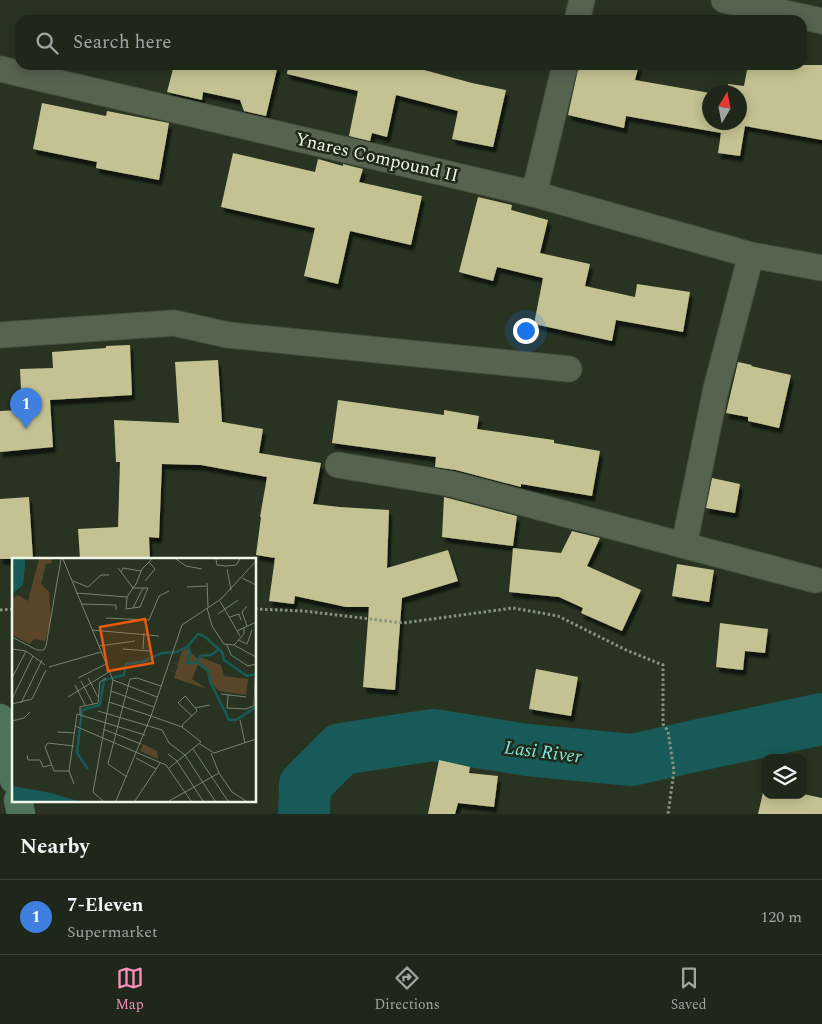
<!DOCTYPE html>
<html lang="en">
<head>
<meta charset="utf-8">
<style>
  body { margin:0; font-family:Spectral,serif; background:#262f22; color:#f1f3f6 }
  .controls { position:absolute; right:15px; bottom:15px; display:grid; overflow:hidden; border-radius:10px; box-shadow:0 2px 12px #0003 }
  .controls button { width:45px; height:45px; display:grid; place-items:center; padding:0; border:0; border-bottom:1px solid #3c4438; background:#1e2719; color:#f1f3f6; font:25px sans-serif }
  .compass { position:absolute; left:702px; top:85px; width:45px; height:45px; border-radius:50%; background:#1e2719; box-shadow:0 2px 12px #0003; rotate:10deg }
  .you { position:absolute; left:525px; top:330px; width:18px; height:18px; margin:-12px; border:4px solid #fff; border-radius:50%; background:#1a73e8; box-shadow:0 0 0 8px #1a73e833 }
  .badge { display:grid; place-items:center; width:32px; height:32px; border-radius:50%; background:#fc8fc1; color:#fff; font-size:16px; font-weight:700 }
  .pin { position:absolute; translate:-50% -41px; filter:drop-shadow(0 1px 2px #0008) }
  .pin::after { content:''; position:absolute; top:26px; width:18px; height:15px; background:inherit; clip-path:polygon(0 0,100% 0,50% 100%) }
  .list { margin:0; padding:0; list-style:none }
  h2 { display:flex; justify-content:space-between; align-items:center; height:65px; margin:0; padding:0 20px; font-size:21px }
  h2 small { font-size:16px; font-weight:400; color:#a1a5a2 }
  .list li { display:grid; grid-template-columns:32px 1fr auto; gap:15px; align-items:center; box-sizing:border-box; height:75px; padding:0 20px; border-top:1px solid #3c4438 }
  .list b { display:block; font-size:19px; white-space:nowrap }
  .list p { margin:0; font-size:16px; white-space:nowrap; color:#a1a5a2 }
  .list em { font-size:16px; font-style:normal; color:#a1a5a2 }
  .icon { flex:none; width:28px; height:28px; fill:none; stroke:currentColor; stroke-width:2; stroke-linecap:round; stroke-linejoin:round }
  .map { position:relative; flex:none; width:822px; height:814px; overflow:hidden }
  .search { position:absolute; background:#1e2719; box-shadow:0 2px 12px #0003; left:15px; right:15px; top:15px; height:55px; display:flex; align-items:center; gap:12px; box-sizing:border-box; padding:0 18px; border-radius:15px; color:#a1a5a2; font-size:19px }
  .sheet { height:140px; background:#1e2719 }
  nav { display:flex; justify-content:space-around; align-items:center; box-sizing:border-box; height:70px; border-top:1px solid #3c4438; background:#1e2719; font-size:14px; color:#a1a5a2 }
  nav a { display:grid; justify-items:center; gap:2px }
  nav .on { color:#fc8fc1 }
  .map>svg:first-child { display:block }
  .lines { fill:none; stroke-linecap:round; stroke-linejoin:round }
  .river { stroke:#185a57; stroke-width:52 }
  .building { fill:#c4c292; filter:url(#shadow) }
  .minor-casing { stroke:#465140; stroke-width:27 }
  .secondary-casing { stroke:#465140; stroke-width:29 }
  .path { stroke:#889283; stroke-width:3; stroke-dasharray:2.5 2.5; stroke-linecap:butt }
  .minor { stroke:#56634f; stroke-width:25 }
  .secondary { stroke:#4f745b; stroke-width:28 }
  .labels { text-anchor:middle; stroke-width:5; stroke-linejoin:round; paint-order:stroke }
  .street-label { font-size:18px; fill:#eff7eb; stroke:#1f2a18 }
  .water-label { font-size:19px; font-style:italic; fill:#81e4df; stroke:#1f2a18 }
  .inset-river { fill:none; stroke:#185a57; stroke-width:2.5 }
  .inset-road { fill:none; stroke:#788272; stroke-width:1 }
  .view { fill:#e8590c; fill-opacity:0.15; stroke:#e8590c; stroke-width:2.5 }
  .inset-edge { fill:none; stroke:#eff7eb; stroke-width:2.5 }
</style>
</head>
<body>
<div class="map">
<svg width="822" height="814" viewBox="0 0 822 814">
  <defs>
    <filter id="shadow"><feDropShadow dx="3" dy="5.5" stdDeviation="1" flood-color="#0009"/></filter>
  </defs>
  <rect width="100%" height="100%" fill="#283421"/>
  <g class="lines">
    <!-- river -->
    <path class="river" d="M304 814 305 785 341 749 433 735 527 750 632 760 699 745 822 719"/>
  </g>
  <!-- building -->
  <path class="building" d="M174 65H278L266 116 244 111 240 100 203 92 202 100 167 92Z
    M288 65H406L472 83 506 90 493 147 452 139 458 111 396 95 387 137 372 133 370 141 349 136 358 91 287 74Z
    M579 65H639L635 80 710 93V122H740V92H727L728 84 744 86 748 65H822V140L745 126 740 156 718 153 721 133 626 116 624 128 568 115Z
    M42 103 106 116 107 111 169 123 159 180 96 168 97 162 33 149Z
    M233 153 315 172 318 159 343 166V164L363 169 359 182 422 196 411 245 350 231 338 284 304 276 315 228 221 207Z
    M478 197 512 205 511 210 548 220 540 253 590 264 585 286 635 297 637 284 690 292 683 332 616 320 612 341 534 324 543 278 497 267 493 281 459 272Z
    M130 345 132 395 50 400 53 447 0 452V411L22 410 20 369 53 368 52 352 106 348V346Z
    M218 360 222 422 263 429 259 453 321 463 313 504 340 507 389 510 387 568 448 550 458 581 402 598 395 690 363 687 369 607H346L295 596 294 604 269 601 275 558 256 555 261 517H260L267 477 201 465 162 464 159 538 149 537 150 559H80L78 529 118 527 120 462H116L114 420 179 423 175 362Z
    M738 362 752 365 751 366 791 375 779 428 748 421V417L726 413Z
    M338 400 444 415V410L479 416 477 429 554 440V443L600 451 592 496 521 484V487L456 470 435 467 436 457 332 443Z
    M712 478 740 484 735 513 706 508Z
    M29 497 33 559H0V499Z
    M444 497 517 516 513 546 442 537Z
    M572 531 600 538 587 566 641 590 622 631 581 613 583 608 559 597 509 592 513 548 561 553Z
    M677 564 714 570 709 602 672 596Z
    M720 623 768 629 765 653 745 651 743 670 716 667Z
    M536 669 578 677 571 716 529 709Z
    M439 760 470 767 469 773 498 776 494 807 458 803 455 814H428Z
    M765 784 766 795H803V794L822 798V814H758Z"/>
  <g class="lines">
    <defs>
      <path id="minor" d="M724 0 822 21
        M577 20 582 0
        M0 69 534 194 751 255 822 268
        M534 194 565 65
        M0 335 174 323 228 335 569 369
        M338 465 452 484 815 580
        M684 545 716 389 751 255"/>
      <path id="secondary" d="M0 718 14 780
        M18 800 21 814"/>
    </defs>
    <!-- minor casing -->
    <use href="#minor" class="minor-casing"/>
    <!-- secondary casing -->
    <use href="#secondary" class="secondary-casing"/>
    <!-- path -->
    <path class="path" d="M255 609 304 611 403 623 513 608 558 616 626 650 663 665V724L668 731 674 771 668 814
      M0 610 14 609"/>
    <!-- minor -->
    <use href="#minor" class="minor"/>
    <!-- secondary -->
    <use href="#secondary" class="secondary"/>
  </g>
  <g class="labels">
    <!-- street labels -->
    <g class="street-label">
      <text transform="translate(377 157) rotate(13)" y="6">Ynares Compound II</text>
    </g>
    <!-- water labels -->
    <g class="water-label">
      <text transform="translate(543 751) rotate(7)" y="7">Lasi River</text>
    </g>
  </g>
  <!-- overview -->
  <g transform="translate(12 558)">
    <rect width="244" height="244" fill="#283421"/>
    <path d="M27 1H39L40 5 34 6 29 26 37 34 39 63 33 83 22 81 18 86 0 77V41L6 37 16 43ZM174 90 186 101 188 99 209 107 212 118 236 121 234 137 207 133 199 125 196 113 187 104 180 121 195 131 162 120 164 115 155 112 164 114 166 107 159 104 166 106 170 93ZM131 186 145 193 146 201 128 193Z" fill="#594629"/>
    <path d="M0 1H13V8L11 27 0 36ZM0 228 39 235 66 243H0Z" fill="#185a57"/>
    <path class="inset-river" d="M176 88 186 76 192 78 210 94 212 102 235 118 244 116M185 105 188 98 199 97 206 92M76 211 65 195 70 152 88 147 92 122 112 117 114 106 130 104 150 95 165 94 176 88 178 95 175 105H186L196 113 198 123 217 162H224L244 149"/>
    <path class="inset-road" d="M51 1 101 122 97 144 139 158 170 67 209 41 244 3M164 1 174 8 190 11M204 1 205 7 214 8 224 7 228 1M106 10 121 30H136L128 49 114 51 115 39 121 30 124 26 130 11 140 1M215 11 219 32M109 14 111 10 129 13M230 20 244 27M61 23 76 29 89 17H97M133 23 143 11 137 4M195 25 196 49M175 29 194 28M64 35 115 39M208 43 228 78M69 46 104 47V52M235 48 230 54 235 68M121 50 131 30M195 50 200 68 212 86 222 87 244 99M206 56 226 42M218 59 227 56 229 62M94 60 137 62 147 38 157 33M80 72 147 78M225 73 244 64M0 79 25 92H32L34 88 49 1M226 82 235 86 240 72M215 87 219 97 236 108 244 106M222 87 232 76V69M87 88 123 83M0 91 14 93 33 107M111 91 138 93M131 91 132 75M37 109 89 94M0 120 14 93M66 120 94 106M76 120 86 139M101 122 145 139M69 123 81 146M63 127 73 147M99 133 142 149M209 136 234 139M216 137 215 150 234 151 244 147M56 139 97 114M0 141 21 98M9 145 30 102M0 146 20 141 34 112M242 147 243 120M183 150 198 147M86 153 150 172 157 185 173 197 203 243M68 156V149L86 145 88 124 94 120M228 162 233 185M0 163 12 160 18 154M63 168 154 207 179 243M170 169 171 166 184 154 185 152 173 138 166 145 180 158M91 171 129 186M46 174 63 175M188 186 202 195 244 181M181 191 216 243M199 195 207 215 220 234 234 243M156 196 165 203 191 243M15 197 16 202H28L31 209 40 207M124 200 144 211M57 213H42L33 189 36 185 62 188M115 219 96 206 118 121 125 120 149 128M62 226 57 213 65 156 133 177M91 243 81 234 97 144M104 243 139 158 170 169 189 184 157 210M123 243 148 205M157 243 207 215"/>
    <path class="view" d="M133 61 141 105 96 113 88 69Z"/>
    <rect width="244" height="244" class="inset-edge"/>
  </g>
</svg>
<div class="controls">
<button><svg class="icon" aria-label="layers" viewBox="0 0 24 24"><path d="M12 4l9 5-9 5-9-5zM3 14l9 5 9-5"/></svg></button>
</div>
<svg class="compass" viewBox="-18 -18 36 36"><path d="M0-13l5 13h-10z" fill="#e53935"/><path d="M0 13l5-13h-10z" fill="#a1a5a2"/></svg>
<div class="you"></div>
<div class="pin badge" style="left:26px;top:429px;background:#3f7fe0">1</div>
<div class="search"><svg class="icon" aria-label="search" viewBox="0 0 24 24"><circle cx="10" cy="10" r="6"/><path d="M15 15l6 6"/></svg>Search here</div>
</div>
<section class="sheet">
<h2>Nearby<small></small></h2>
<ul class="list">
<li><span class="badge" style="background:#3f7fe0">1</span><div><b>7-Eleven</b><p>Supermarket</p></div><em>120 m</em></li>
</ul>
</section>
<nav>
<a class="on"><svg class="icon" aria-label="map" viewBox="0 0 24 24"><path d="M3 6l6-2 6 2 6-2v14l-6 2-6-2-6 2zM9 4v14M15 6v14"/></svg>Map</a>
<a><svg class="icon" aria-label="directions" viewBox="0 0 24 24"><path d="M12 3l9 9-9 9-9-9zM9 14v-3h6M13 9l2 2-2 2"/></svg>Directions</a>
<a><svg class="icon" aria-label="saved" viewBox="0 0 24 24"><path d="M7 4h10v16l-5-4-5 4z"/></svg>Saved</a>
</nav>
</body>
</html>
